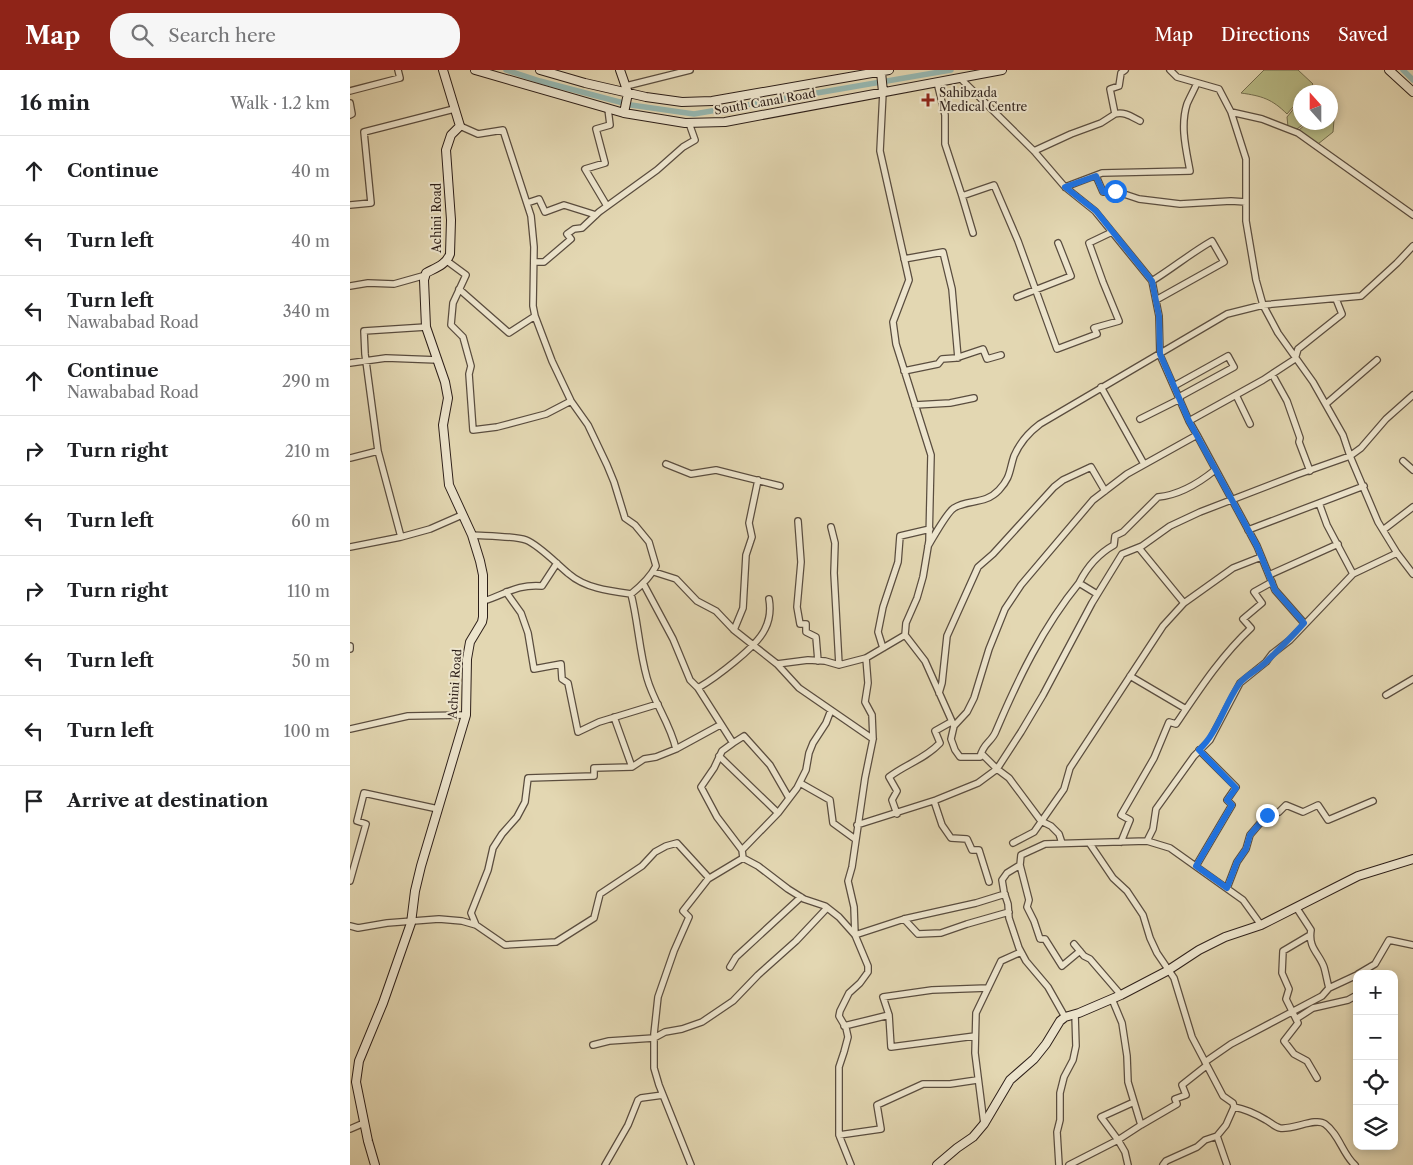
<!DOCTYPE html>
<html lang="en">
<head>
<meta charset="utf-8">
<style>
  body { margin:0; font-family:"Libre Caslon Text",serif; background:#f6f6f6; color:#202124 }
  .controls { position:absolute; right:15px; bottom:15px; display:grid; overflow:hidden; border-radius:10px; box-shadow:0 2px 8px #0003 }
  .controls button { width:45px; height:45px; display:grid; place-items:center; padding:0; border:0; border-bottom:1px solid #e0e0e0; background:#fff; color:#202124; font:25px sans-serif }
  .compass { position:absolute; left:943px; top:15px; width:45px; height:45px; border-radius:50%; background:#fff; box-shadow:0 2px 8px #0003; rotate:339deg }
  .stop { position:absolute; width:15px; height:15px; margin:-11px; border:4px solid #1a73e8; border-radius:50%; background:#fff }
  .stop.end { background:#1a73e8; border-color:#fff; box-shadow:0 1px 5px #0008 }
  .list { margin:0; padding:0; list-style:none }
  h2 { display:flex; justify-content:space-between; align-items:center; height:65px; margin:0; padding:0 20px; font-size:21px }
  h2 small { font-size:16px; font-weight:400; color:#757577 }
  .list li { display:grid; grid-template-columns:32px 1fr auto; gap:15px; align-items:center; box-sizing:border-box; height:70px; padding:0 20px; border-top:1px solid #e0e0e0 }
  .list b { display:block; font-size:19px; white-space:nowrap }
  .list p { margin:0; font-size:16px; white-space:nowrap; color:#757577 }
  .list em { font-size:16px; font-style:normal; color:#757577 }
  .icon { flex:none; width:28px; height:28px; fill:none; stroke:currentColor; stroke-width:2; stroke-linecap:round; stroke-linejoin:round }
  .map { position:relative; flex:none; width:1063px; height:1095px; overflow:hidden }
  header { display:flex; align-items:center; gap:30px; box-sizing:border-box; height:70px; padding:0 25px; background:#8f2418; color:#fff }
  header strong { font-size:24px }
  nav { display:flex; gap:28px; margin-inline-start:auto; font-size:18px }
  .search { width:350px; height:45px; background:#f6f6f6; display:flex; align-items:center; gap:12px; box-sizing:border-box; padding:0 18px; border-radius:20px; color:#757577; font-size:19px }
  main { display:flex }
  aside { flex:1; background:#fff }
  .map>svg:first-child { display:block }
  .green { fill:#b9bd88; stroke:#736e50 }
  .lines { fill:none; stroke-linecap:round; stroke-linejoin:round }
  .canal { stroke:#96b8b2; stroke-width:5.5 }
  .street-casing { stroke:#5a4d3f; stroke-width:8 }
  .secondary-casing { stroke:#2d1f19; stroke-width:10 }
  .street { stroke:#ede5cd; stroke-width:5.5 }
  .secondary { stroke:#ede5cd; stroke-width:8 }
  .route { stroke:#1a73e8; stroke-width:6 }
  .poi-dot { fill:#8f2418; stroke:#ede5cd; stroke-width:2 }
  .labels { text-anchor:middle; stroke-width:4; stroke-linejoin:round; paint-order:stroke }
  .poi-label { font-size:12px; fill:#2d1f19; stroke:#ede5cd; text-anchor:start }
  .street-label { font-size:12px; fill:#2d1f19; stroke:#ede5cd }
</style>
</head>
<body>
<header>
<strong>Map</strong>
<div class="search"><svg class="icon" aria-label="search" viewBox="0 0 24 24"><circle cx="10" cy="10" r="6"/><path d="M15 15l6 6"/></svg>Search here</div>
<nav><a>Map</a><a>Directions</a><a>Saved</a></nav>
</header>
<main>
<aside>
<h2>16 min<small>Walk · 1.2 km</small></h2>
<ul class="list">
<li><svg class="icon" aria-label="ahead" viewBox="0 0 24 24"><path d="M12 20V5M6 11l6-6 6 6"/></svg><div><b>Continue</b></div><em>40 m</em></li>
<li><svg class="icon" aria-label="left" viewBox="0 0 24 24"><path d="M17 20v-9H6M10 6l-5 5 5 5"/></svg><div><b>Turn left</b></div><em>40 m</em></li>
<li><svg class="icon" aria-label="left" viewBox="0 0 24 24"><path d="M17 20v-9H6M10 6l-5 5 5 5"/></svg><div><b>Turn left</b><p>Nawababad Road</p></div><em>340 m</em></li>
<li><svg class="icon" aria-label="ahead" viewBox="0 0 24 24"><path d="M12 20V5M6 11l6-6 6 6"/></svg><div><b>Continue</b><p>Nawababad Road</p></div><em>290 m</em></li>
<li><svg class="icon" aria-label="right" viewBox="0 0 24 24"><path d="M7 20v-9h11M14 6l5 5-5 5"/></svg><div><b>Turn right</b></div><em>210 m</em></li>
<li><svg class="icon" aria-label="left" viewBox="0 0 24 24"><path d="M17 20v-9H6M10 6l-5 5 5 5"/></svg><div><b>Turn left</b></div><em>60 m</em></li>
<li><svg class="icon" aria-label="right" viewBox="0 0 24 24"><path d="M7 20v-9h11M14 6l5 5-5 5"/></svg><div><b>Turn right</b></div><em>110 m</em></li>
<li><svg class="icon" aria-label="left" viewBox="0 0 24 24"><path d="M17 20v-9H6M10 6l-5 5 5 5"/></svg><div><b>Turn left</b></div><em>50 m</em></li>
<li><svg class="icon" aria-label="left" viewBox="0 0 24 24"><path d="M17 20v-9H6M10 6l-5 5 5 5"/></svg><div><b>Turn left</b></div><em>100 m</em></li>
<li><svg class="icon" aria-label="arrive" viewBox="0 0 24 24"><path d="M6 21V4h12l-3 4 3 4H6"/></svg><div><b>Arrive at destination</b></div></li>
</ul>
</aside>
<div class="map">
<svg width="1063" height="1095" viewBox="0 0 1063 1095">
  <rect width="100%" height="100%" fill="#e3d7b2"/>
  <filter id="stains"><feTurbulence type="fractalNoise" baseFrequency=".004" numOctaves="4"/><feColorMatrix values="0 0 0 0 .2 0 0 0 0 .09 0 0 0 0 .02 0 0 0 .5 -.17"/></filter>
  <radialGradient id="worn" r=".72"><stop offset=".6" stop-color="#630" stop-opacity="0"/><stop offset="1" stop-color="#630" stop-opacity=".3"/></radialGradient>
  <!-- green -->
  <path class="green" d="M914 0H948L963 14 956 22H951L950 29 937 44C922 29 912 26 891 23Z
    M950 31 951 52 955 53 947 59 938 57 937 47Z
    M981 37 985 38 983 62 968 74 948 61 957 53 981 52Z"/>
  <g class="lines">
    <!-- canal -->
    <path class="canal" d="M156 0 190 11 281 35 344 44 601 0
      M1053 0 1063 10"/>
    <defs>
      <path id="street" d="M820 0 827 7 869 19 881 42
        M611 9 684 81 715 117 745 141 802 211 809 246 810 285 839 351 847 365 777 404 743 430 671 515 655 539 639 579 624 628 617 642 604 656 601 669 605 680 610 687H630L633 685 647 699 659 708 691 751 701 756 709 764 712 773
        M587 12 595 45V74L612 126 644 115 668 171 707 279 747 264 744 258 769 251 753 212 739 173 762 162
        M276 16 340 0
        M0 21 50 8 48 0
        M533 22 530 81 559 210 543 252 546 274 581 385 579 471 573 507 567 528 556 553 555 565 575 591 604 656
        M0 33 2 44 0 45
        M765 44C774 41 782 47 790 51
        M110 56 128 64 153 60 181 146 184 177 183 236 185 246 202 291 221 331 238 355 257 395 264 412 275 448 285 455 299 472 306 496C300 508 291 516 281 524 259 521 235 518 219 504 208 495 189 475 176 470 165 466 135 466 122 465
        M684 81 721 64 751 53 765 44 760 19 769 16 771 3 775 0
        M746 106 753 122 765 121 789 129 830 134 881 131 896 132
        M715 117 752 103 840 101C836 79 830 56 837 34 840 27 844 20 847 13
        M612 126 623 163
        M177 133 189 129 195 142 214 135 246 145
        M0 135 21 133 14 62 104 39
        M257 136 235 99 255 93 246 59 260 55 258 39
        M1063 176 1047 193 1011 226 913 235 928 263 963 312 993 365 1000 386 1028 452 1047 483 1063 504
        M554 189 593 182 602 219 608 288
        M97 191 116 205 103 233 101 255 113 267 121 296 119 304 123 360 147 357 196 344 221 331
        M184 192H194L221 169 217 164 224 159 232 158 249 142 307 100 333 77 345 70 339 53
        M802 211C823 198 841 183 862 171L874 192 806 230
        M0 216 18 213 44 214 76 205
        M109 219 159 263 185 246
        M667 227 721 206 708 173
        M0 293 36 288 88 290
        M554 301 588 294 592 289 606 288 633 279 637 289 651 285
        M922 304 937 331 950 368 949 372 960 401
        M824 316 878 286 884 297 829 327
        M751 317 794 394
        M886 325 900 354
        M976 334 1027 290
        M565 335 600 333 624 328
        M790 349 830 329
        M839 351 913 310 945 289 948 279 992 244 986 229
        M847 365 907 476 925 520 954 553
        M28 381 15 284 14 261 76 257
        M0 388 28 381 51 467 0 477
        M1053 391 1063 400
        M316 394 341 404 366 400 430 416
        M969 433 977 455 1003 504
        M448 451 451 492 447 537 450 554H456V562L466 567 468 591
        M481 457 485 473 484 503 489 595
        M898 460 1014 416
        M1033 460 1063 437
        M51 467 80 459 112 445
        M578 476C583 468 597 442 604 438 618 429 635 435 649 420 661 407 659 401 664 386 670 372 678 363 690 354L877 244 913 235 906 210 896 151V89L881 42 912 49 948 63 1063 145
        M789 478 834 533
        M304 502 326 509 347 531 366 541 384 560 427 594 458 590 475 591 489 595 516 588 555 565
        M919 505 988 474
        M293 513 323 569 340 610 348 618 383 673 372 681 364 698 351 717 367 747 392 780 393 788 408 796 438 819 454 829 475 836 489 847 505 865 518 896V902L510 913 499 923 490 941 489 946 496 958 498 967 494 982 489 997V1065L501 1095
        M729 513C737 497 748 484 764 475L765 466 773 462 808 427C830 425 849 413 865 400
        M156 522 171 543 178 563 184 599 211 594 212 609 218 613 228 662 249 652 308 634
        M281 524C288 551 289 580 297 608 304 633 320 653 326 679
        M134 531C156 524 167 514 192 516L207 493
        M384 560 393 538 396 485 402 467 399 453 408 410
        M0 576V579
        M533 578 528 562 533 537 548 492 550 466 580 459
        M516 588 518 613 515 632 522 645 523 669 515 708 502 797 498 811 504 837 505 865 554 849 626 833 655 824
        M427 594 449 618 523 669
        M780 606 836 639
        M348 618C365 608 407 577 415 559 420 549 421 540 419 529
        M589 623 592 613 597 566 628 497 643 484 704 417 713 410 741 397 755 421
        M1036 625 1063 609
        M264 647 282 697
        M0 659 58 646 116 645
        M383 673 394 666 420 695 439 728
        M369 686 428 743
        M630 687C633 673 642 672 646 661 668 609 693 557 729 513L747 524
        M450 713 480 730 483 753 505 769
        M584 731 592 755 601 768 617 769 622 780H629L639 812
        M547 744 542 730 547 721 539 707C556 694 575 689 590 673L585 661 601 652
        M507 755 586 730 628 713 647 699 671 662 693 625 742 533 772 484 792 476 820 456 850 442 946 405 1000 386 1011 378 1036 349 1063 325
        M797 771 803 759 806 739 844 686 860 670 890 613 916 592 922 584 940 570 1003 504 1047 483
        M771 772 780 750 771 745 804 688 819 652 826 654C849 620 871 586 901 558L893 549 912 533 904 522 922 512
        M663 773 684 762 714 719 720 698 813 556 834 533 883 498 911 487
        M740 774 763 808 777 821 793 845 800 868 807 883 824 908 842 967 873 1026 883 1033 884 1037C895 1039 906 1044 916 1050 920 1052 925 1057 930 1058 943 1060 966 1047 975 1054 989 1064 993 1085 1005 1095
        M392 780 428 743 447 718 456 700 459 683 463 673 476 653 481 640
        M670 795 679 830 677 837 684 851 690 869H695L712 896 730 881
        M846 796 882 735 877 730 886 717 849 680
        M0 811 16 754 7 751 14 723 88 739
        M877 818 887 792 896 779 900 765 917 745 929 742 936 735 953 742 968 735 978 750 1023 731
        M946 837 961 860C958 878 969 883 974 897 976 904 977 911 979 918L1007 905
        M554 849 568 864 591 863 617 854 659 842
        M126 855 121 843 138 800 143 778 152 764 167 747 175 732 178 708 244 706V698L282 697 294 689 306 687 326 679 370 655
        M0 856 8 858 37 853 89 849 112 851 126 855 155 875 206 872 244 848 250 824 292 796 305 782 316 776 327 773 359 808
        M960 865 933 881 932 903 939 919 936 929 948 953 934 971 944 984 957 991 967 1008
        M724 874 734 886 740 889 771 925
        M380 897 386 887 451 827
        M1008 904 1025 894 1039 870 1063 875
        M762 929 772 953 777 986 778 1012 791 1055
        M539 945 541 977 625 966
        M715 947 698 917 676 891 669 878 659 848 658 834 654 822 652 810 657 803 670 795 671 785 695 774 797 771 820 778 893 830 911 855
        M946 949 963 938 998 930 1007 925
        M494 956 539 945 533 927 582 920 638 918
        M243 975 259 971 304 968 315 962 332 959 352 952 383 931 408 905 446 871 477 838
        M855 992 881 974 972 926 979 918
        M634 1054 625 983 626 943 651 891 671 882
        M0 1059 14 1053
        M489 1065 531 1059 527 1035 573 1014H600L627 1010
        M255 1095 278 1055 288 1030 291 1028 313 1025
        M341 1095 309 1015 304 998V964L308 927 324 881 339 847 333 841 358 809 393 788
        M709 1095 707 1062 710 1050V1023L714 1007 723 990 726 976 725 944
        M719 1095 768 1070 751 1047 784 1032
        M778 1095 775 1082 768 1070 791 1055 827 1034 825 1029 836 1025 832 1015 856 996
        M813 1095 816 1091 847 1077 855 1070 867 1066
        M877 1095 867 1066 876 1055 884 1037"/>
      <path id="secondary" d="M125 0 274 43 335 53 375 52 652 0
        M190 0 235 13 296 27 332 32 362 31 539 0
        M270 0 278 23 274 43
        M1039 0 1063 22
        M531 2 533 22
        M25 1095 18 1071 6 1012 9 991 33 933 61 853 65 821 71 796 116 645 117 589 120 572 132 552 133 547V505L130 491 122 465 99 415 93 355 98 328 95 312 76 257 74 210 76 203C85 198 96 195 100 184L101 150 96 80 101 65 110 56 93 0
        M587 1095 607 1078 623 1067 634 1054 660 1010 684 989 696 974 710 951 715 947 729 943 771 925 817 901 849 880 875 867 911 855 1008 806 1063 789"/>
    </defs>
    <!-- street casing -->
    <use href="#street" class="street-casing"/>
    <!-- secondary casing -->
    <use href="#secondary" class="secondary-casing"/>
    <!-- street -->
    <use href="#street" class="street"/>
    <!-- secondary -->
    <use href="#secondary" class="secondary"/>
  </g>
  <g class="lines">
    <!-- route -->
    <path class="route" d="M765 121 753 122 746 106 715 117 746 141 802 211 809 246 810 284 839 351 907 476 925 520 954 553C942 567 929 579 916 592 908 600 896 605 889 614 874 635 868 662 849 680L886 718 877 730 882 735 846 796 877 818 887 792 896 779 900 765 917 745"/>
  </g>
  <!-- markers -->
  <path class="poi-dot" d="M575.5 22.5h5v5h5v5h-5v5h-5v-5h-5v-5h5z"/>
  <g class="labels">
    <!-- poi labels -->
    <g class="poi-label">
      <text x="589" y="27">Sahibzada<tspan x="589" dy="14">Medical Centre</tspan></text>
    </g>
    <!-- street labels -->
    <g class="street-label">
      <text transform="translate(415 32) rotate(-10)" y="4">South Canal Road</text>
      <text transform="translate(87 148) rotate(-90)" y="4">Achini Road</text>
      <text transform="translate(105 614) rotate(-86)" y="4">Achini Road</text>
    </g>
  </g>
  <rect width="100%" height="100%" filter="url(#stains)"/>
  <rect width="100%" height="100%" fill="url(#worn)"/>
</svg>
<div class="controls">
<button>+</button>
<button>−</button>
<button><svg class="icon" aria-label="locate" viewBox="0 0 24 24"><circle cx="12" cy="12" r="6"/><path d="M12 2v4M12 18v4M2 12h4M18 12h4"/></svg></button>
<button><svg class="icon" aria-label="layers" viewBox="0 0 24 24"><path d="M12 4l9 5-9 5-9-5zM3 14l9 5 9-5"/></svg></button>
</div>
<svg class="compass" viewBox="-18 -18 36 36"><path d="M0-13l5 13h-10z" fill="#e53935"/><path d="M0 13l5-13h-10z" fill="#757577"/></svg>
<div class="stop" style="left:765px;top:121px"></div>
<div class="stop end" style="left:917px;top:745px"></div>
</div>
</main>
</body>
</html>
